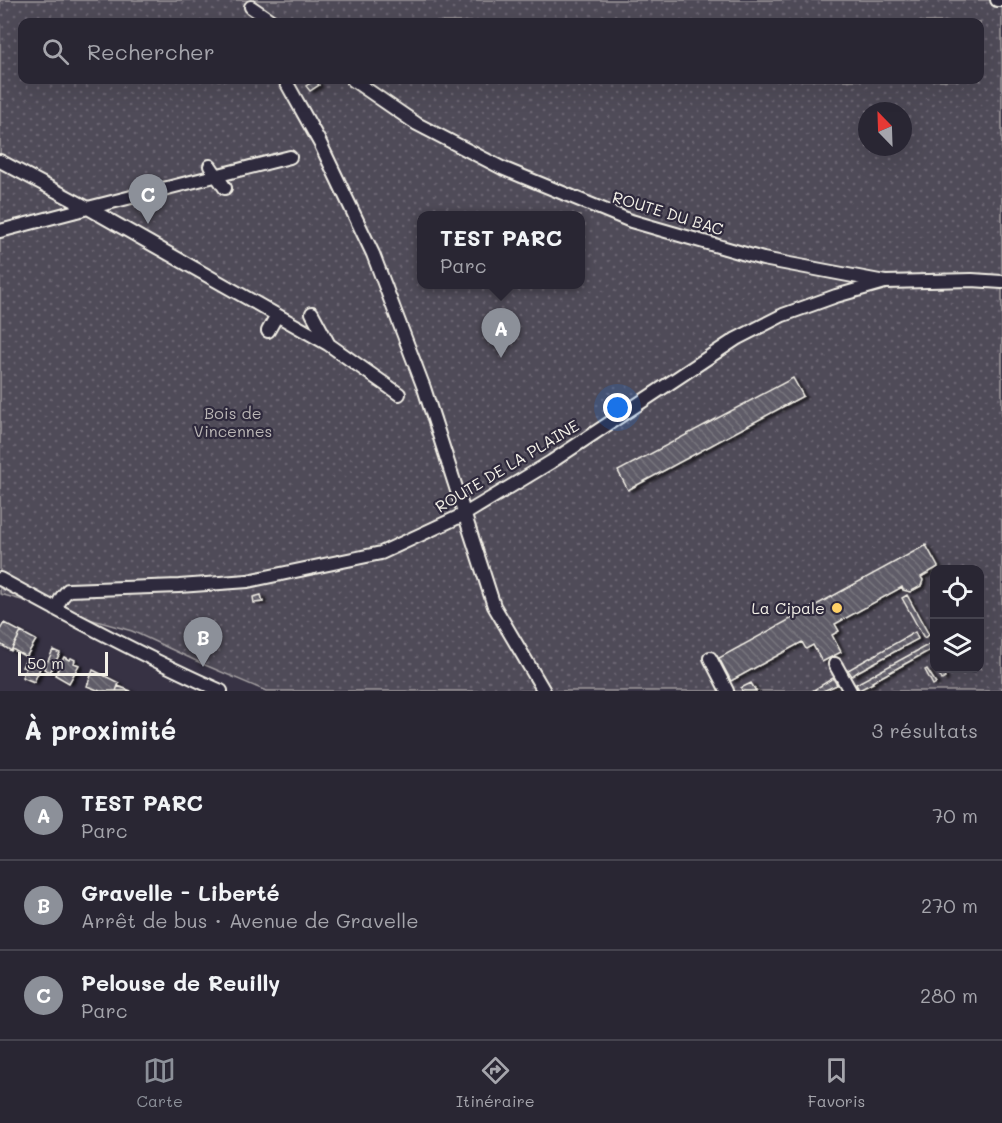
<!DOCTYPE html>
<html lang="fr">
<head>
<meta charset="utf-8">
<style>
  body { margin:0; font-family:Mali,sans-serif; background:#312e3b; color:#f1f3f6 }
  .controls { position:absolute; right:18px; bottom:18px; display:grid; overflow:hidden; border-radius:12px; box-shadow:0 6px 24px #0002 }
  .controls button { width:54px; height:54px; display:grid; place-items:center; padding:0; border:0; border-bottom:2px solid #45434e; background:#292633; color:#f1f3f6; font:30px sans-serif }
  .compass { position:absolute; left:858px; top:102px; width:54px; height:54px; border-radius:50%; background:#292633; box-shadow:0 6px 24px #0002; rotate:337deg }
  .scale { position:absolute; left:18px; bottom:15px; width:90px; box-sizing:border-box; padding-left:6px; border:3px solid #f4f1e8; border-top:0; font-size:16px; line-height:21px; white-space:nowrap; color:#f4f1e8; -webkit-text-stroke:4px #2f2a3d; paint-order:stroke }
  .you { position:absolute; left:618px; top:408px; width:21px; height:21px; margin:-15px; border:4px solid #fff; border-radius:50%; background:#1a73e8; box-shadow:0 0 0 9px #1a73e833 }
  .badge { display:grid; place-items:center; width:39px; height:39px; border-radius:50%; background:#8c9099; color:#fff; font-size:20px; font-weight:700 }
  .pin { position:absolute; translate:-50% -50px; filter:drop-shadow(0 2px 3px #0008) }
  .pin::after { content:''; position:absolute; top:32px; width:21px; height:18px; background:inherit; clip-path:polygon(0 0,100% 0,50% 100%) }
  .popup { position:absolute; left:417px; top:211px; width:168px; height:78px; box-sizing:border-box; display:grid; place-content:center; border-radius:12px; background:#292633; filter:drop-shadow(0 2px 4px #0005); font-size:20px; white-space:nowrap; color:#a5a5ac }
  .popup b { font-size:22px; color:#f1f3f6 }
  .popup::after { content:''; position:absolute; left:50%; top:100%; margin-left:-12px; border:12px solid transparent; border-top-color:#292633 }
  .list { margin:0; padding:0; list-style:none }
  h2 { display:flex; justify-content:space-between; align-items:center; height:78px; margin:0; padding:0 24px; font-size:26px }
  h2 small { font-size:20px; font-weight:400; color:#a5a5ac }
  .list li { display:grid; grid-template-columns:39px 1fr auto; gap:18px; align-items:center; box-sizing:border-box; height:90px; padding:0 24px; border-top:2px solid #45434e }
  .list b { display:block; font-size:22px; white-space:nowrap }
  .list p { margin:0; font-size:20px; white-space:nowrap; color:#a5a5ac }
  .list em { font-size:20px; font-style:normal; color:#a5a5ac }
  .icon { flex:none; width:33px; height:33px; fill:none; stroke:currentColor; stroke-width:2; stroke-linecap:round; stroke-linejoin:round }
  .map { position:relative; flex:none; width:1002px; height:691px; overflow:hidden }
  .search { position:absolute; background:#292633; box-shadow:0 6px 24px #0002; left:18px; right:18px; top:18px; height:66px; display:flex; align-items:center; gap:15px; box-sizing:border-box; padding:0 21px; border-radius:12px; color:#a5a5ac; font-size:22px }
  .sheet { height:348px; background:#292633 }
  nav { display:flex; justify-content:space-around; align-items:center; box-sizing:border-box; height:84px; border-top:2px solid #45434e; background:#292633; font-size:16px; color:#a5a5ac }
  nav a { display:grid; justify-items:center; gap:3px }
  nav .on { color:#8c9099 }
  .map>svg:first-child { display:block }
  .park { fill:url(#park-dots); stroke:#a29ea0; stroke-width:1.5; fill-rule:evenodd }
  .building { fill:url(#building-back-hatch); stroke:#f4f1e8; stroke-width:1.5; filter:url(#shadow) }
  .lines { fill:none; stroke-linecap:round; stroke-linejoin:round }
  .minor-casing { stroke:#f4f1e8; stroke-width:16 }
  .minor { stroke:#2f2a3d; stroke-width:12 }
  .poi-dot { fill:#ffd166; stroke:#2f2a3d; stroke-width:2 }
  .labels { text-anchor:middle; stroke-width:4.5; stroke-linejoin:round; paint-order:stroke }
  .street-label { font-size:16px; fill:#f4f1e8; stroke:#2f2a3d }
  .park-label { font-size:16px; fill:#bbb7b6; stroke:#2f2a3d }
  .poi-label { font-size:16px; fill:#f4f1e8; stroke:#2f2a3d; text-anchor:end }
</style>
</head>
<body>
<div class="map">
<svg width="1002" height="691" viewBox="0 0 1002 691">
  <defs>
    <pattern id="park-dots" width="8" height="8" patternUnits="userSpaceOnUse" patternTransform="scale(1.5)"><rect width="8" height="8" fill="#504b59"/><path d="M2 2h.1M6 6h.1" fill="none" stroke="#6a6571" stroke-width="1.8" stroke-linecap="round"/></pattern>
    <pattern id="building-back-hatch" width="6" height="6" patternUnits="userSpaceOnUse" patternTransform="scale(1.5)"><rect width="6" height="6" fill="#5f5c67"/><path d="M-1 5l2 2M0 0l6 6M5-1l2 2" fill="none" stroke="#77747d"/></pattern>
    <filter id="shadow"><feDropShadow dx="4" dy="2" stdDeviation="1.5" flood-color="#0009"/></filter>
  </defs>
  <rect width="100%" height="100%" fill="#373244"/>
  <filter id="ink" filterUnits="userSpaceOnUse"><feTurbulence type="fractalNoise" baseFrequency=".0167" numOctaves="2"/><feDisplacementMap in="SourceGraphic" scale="12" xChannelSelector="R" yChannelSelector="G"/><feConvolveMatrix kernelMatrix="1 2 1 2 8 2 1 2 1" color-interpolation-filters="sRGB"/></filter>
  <g filter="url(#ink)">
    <!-- park -->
    <path class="park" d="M0 0H1002V691H266L205 665 132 631 0 594ZM22 22H980V80H22ZM867 111H903V147H867ZM422 216H580V284H422ZM934 570H980V668H934Z"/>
    <!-- building -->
    <path class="building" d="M315 80 319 85 310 91 306 86Z
      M793 378 803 396 628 490 618 471Z
      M926 545 938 567 921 577 923 580 921 586 910 592 903 590 902 587 835 624 839 631 832 635 841 652 822 662 813 645 806 649 802 642 731 681 719 658Z
      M261 595 263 602 254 603 253 597Z
      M907 595 929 635 924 638 902 598Z
      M4 623 21 632 11 651 0 644V630Z
      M21 632 36 640 26 657 12 649Z
      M915 632 918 639 859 671 852 676 848 670Z
      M934 640V648L872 682 873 683 859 690 856 684 926 646Z
      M53 650 60 653 50 672 44 669Z
      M64 657 69 660 71 658 75 660 74 663 79 665 69 683 55 675Z
      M26 659 41 666 34 682 22 677 26 668 22 667Z
      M936 668H940L945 678 942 680Z
      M927 669 936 683 933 685 925 670Z
      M93 670 119 683 116 691H100L87 686Z
      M833 678 837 685 823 691H812Z
      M751 683 756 691H742L741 688Z
      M118 686 131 691H116Z"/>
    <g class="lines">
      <defs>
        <path id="minor" d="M997 0H1002
          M251 7 273 22
          M285 80 320 143 373 254 424 388 494 606 544 691
          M353 80 417 124 502 168 631 221 763 259 885 282 972 280 1002 282
          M0 161 88 208 328 344 399 394
          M210 166 225 188
          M0 231 88 208 290 157
          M312 313 328 343
          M268 331 277 315
          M0 579C73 619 146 658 221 691
          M55 609 62 597 68 590 179 586 248 581 381 553 465 514 551 462 736 339 783 315 836 296 885 282
          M710 658 727 691
          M835 664 850 691"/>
      </defs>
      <!-- minor casing -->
      <use href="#minor" class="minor-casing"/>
      <!-- minor -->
      <use href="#minor" class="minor"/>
    </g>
  </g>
  <!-- markers -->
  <circle class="poi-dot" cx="837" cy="608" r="6"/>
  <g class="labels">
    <!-- street labels -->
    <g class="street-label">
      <text transform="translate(668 213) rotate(17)" y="6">ROUTE DU BAC</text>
      <text transform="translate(507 466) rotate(-31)" y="6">ROUTE DE LA PLAINE</text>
    </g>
    <!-- park labels -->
    <g class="park-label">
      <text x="233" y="419">Bois de<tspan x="233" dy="18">Vincennes</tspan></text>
    </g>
    <!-- poi labels -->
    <g class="poi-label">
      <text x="825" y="614">La Cipale</text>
    </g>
  </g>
</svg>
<div class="controls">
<button><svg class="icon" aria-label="locate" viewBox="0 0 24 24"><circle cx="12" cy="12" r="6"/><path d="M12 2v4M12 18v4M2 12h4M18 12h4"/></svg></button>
<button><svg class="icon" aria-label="layers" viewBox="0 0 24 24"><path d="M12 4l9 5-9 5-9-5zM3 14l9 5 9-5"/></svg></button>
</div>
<svg class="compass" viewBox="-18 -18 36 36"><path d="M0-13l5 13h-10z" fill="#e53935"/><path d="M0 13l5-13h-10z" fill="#a5a5ac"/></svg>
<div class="scale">50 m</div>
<div class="you"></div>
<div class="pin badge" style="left:501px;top:358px">A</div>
<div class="popup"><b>TEST PARC</b>Parc</div>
<div class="pin badge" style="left:203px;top:667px">B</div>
<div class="pin badge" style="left:148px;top:224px">C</div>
<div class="search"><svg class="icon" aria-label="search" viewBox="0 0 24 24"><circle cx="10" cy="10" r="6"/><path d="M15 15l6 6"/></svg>Rechercher</div>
</div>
<section class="sheet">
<h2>À proximité<small>3 résultats</small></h2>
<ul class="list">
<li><span class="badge">A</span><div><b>TEST PARC</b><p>Parc</p></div><em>70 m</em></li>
<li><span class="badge">B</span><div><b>Gravelle - Liberté</b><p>Arrêt de bus · Avenue de Gravelle</p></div><em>270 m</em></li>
<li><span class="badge">C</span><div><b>Pelouse de Reuilly</b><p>Parc</p></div><em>280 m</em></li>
</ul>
</section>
<nav>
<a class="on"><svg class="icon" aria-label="map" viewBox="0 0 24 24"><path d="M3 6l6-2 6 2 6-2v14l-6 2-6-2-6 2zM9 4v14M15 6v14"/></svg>Carte</a>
<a><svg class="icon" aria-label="directions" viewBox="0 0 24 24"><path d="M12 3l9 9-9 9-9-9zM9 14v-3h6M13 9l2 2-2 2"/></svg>Itinéraire</a>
<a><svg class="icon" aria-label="saved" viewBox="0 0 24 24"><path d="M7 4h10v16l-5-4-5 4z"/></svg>Favoris</a>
</nav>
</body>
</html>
